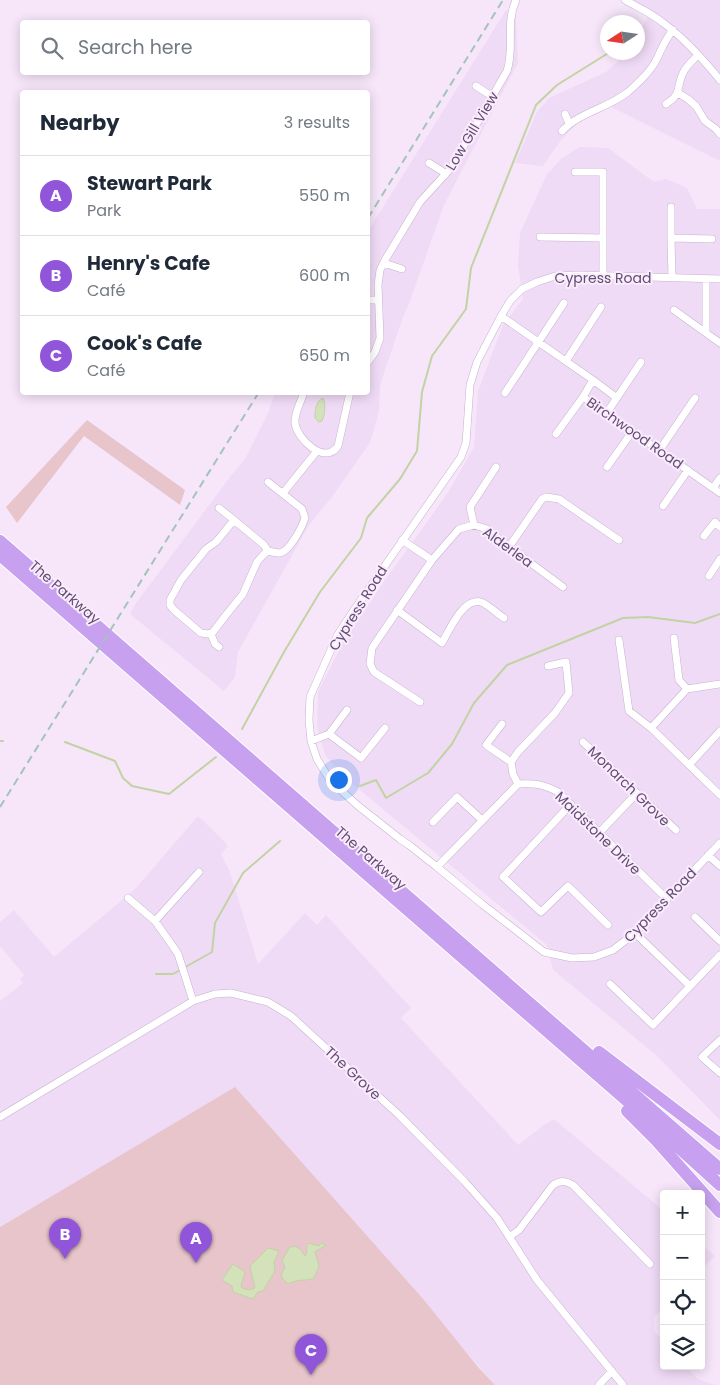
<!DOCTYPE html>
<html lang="en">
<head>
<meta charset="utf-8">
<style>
  body { margin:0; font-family:Poppins,sans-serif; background:#f6f6f7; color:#1f2937 }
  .controls { position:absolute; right:15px; bottom:15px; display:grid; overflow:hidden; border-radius:5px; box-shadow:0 2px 12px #0003 }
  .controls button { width:45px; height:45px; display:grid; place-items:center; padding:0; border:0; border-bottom:1px solid #e0e1e3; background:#fff; color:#1f2937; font:25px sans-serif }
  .compass { position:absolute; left:600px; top:15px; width:45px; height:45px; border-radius:50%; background:#fff; box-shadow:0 2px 12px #0003; rotate:258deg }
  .you { position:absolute; left:338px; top:779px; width:18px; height:18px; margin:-12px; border:4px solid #fff; border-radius:50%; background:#1a73e8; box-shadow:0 0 0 8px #1a73e833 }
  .badge { display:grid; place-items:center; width:32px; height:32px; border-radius:50%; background:#9155da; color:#fff; font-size:16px; font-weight:700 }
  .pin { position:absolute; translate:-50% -41px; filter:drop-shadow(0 1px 2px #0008) }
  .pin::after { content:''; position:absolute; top:26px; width:18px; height:15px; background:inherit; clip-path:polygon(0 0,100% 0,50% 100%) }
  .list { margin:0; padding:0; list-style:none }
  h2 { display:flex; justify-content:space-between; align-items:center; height:65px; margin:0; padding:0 20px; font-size:21px }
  h2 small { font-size:16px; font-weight:400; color:#747a83 }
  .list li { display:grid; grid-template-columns:32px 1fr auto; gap:15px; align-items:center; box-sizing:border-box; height:80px; padding:0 20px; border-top:1px solid #e0e1e3 }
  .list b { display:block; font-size:19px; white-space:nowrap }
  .list p { margin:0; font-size:16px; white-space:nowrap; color:#747a83 }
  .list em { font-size:16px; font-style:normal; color:#747a83 }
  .icon { flex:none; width:28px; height:28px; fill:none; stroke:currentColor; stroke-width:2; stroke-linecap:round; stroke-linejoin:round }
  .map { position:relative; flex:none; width:720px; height:1385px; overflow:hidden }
  .search { position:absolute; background:#fff; box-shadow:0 2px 12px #0003; left:20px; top:20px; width:350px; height:55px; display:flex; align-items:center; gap:12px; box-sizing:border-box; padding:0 18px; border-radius:5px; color:#747a83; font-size:19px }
  .panel { position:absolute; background:#fff; box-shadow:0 2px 12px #0003; left:20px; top:90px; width:350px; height:305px; border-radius:5px }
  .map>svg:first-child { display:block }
  .residential { fill:#f0dbf6 }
  .green { fill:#e7c5cb }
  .water { fill:#d4e2bc; stroke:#c1d3a3 }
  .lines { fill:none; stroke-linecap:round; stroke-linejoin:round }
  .stream { stroke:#c1d3a3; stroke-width:2 }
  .street-casing { stroke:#c6b2cf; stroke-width:8 }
  .highway-casing { stroke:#fff; stroke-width:14 }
  .street { stroke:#fff; stroke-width:7 }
  .highway { stroke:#c7a1ef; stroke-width:12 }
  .rail { stroke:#a5c3bc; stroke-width:2; stroke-dasharray:8 5; stroke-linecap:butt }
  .labels { text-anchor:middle; stroke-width:4; stroke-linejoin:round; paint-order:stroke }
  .street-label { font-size:14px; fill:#624d71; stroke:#faebfd }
</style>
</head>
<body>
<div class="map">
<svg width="720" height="1385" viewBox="0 0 720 1385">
  <rect width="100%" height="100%" fill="#f7e6fa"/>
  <!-- residential -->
  <path class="residential" d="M629 0H720V161L611 107 579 122 561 140 543 166 515 163 537 112 549 98 606 72 627 53 638 52V35L650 12Z
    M506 10 516 17 518 63 444 205 410 301 403 317 380 385 379 411 373 433 369 444 332 497 309 525 238 652 235 677 224 691 130 614 136 603 230 477 245 459 268 413 275 393 368 392V231Z
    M580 147 608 148 654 182 666 179 687 188 697 209H720V1120L656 1055 553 970 547 945 344 777 325 755 317 726 318 692 341 646 383 583 447 494 474 447 478 391 503 325 523 299 518 266 520 233 547 174 562 158Z
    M198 816 221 838 228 846 221 854 230 872 258 964 305 913 317 925 326 915 411 1008 401 1018 518 1145 544 1125 554 1119 664 1211V1307L654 1317V1331L664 1342V1366H685L698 1379 715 1385H495L235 1088 0 1227V1001L23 983 20 979 24 975 0 946V922L14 910 54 957 135 889Z
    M701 1244 715 1256 701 1270Z"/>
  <!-- green -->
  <path class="green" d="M87 420 185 490 180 505 84 436 17 523 6 507Z
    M235 1087 424 1300 478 1367 495 1385H0V1227Z"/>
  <!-- water -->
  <path class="water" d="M323 398C326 404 325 414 322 421L319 422 315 418C315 411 315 402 323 398Z
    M309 1243 319 1246 321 1243 326 1245 315 1252 319 1266 314 1278C303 1282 300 1278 288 1284L283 1279 281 1275 285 1267 282 1261 289 1248 294 1246 300 1249 305 1256 307 1253V1245Z
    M268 1248 279 1251 274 1262 275 1271 263 1291 258 1292 253 1299 233 1292 232 1286 222 1280 233 1264 245 1272 241 1285 242 1288 249 1290 255 1288 250 1266Z"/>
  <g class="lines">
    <!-- stream -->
    <path class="stream" d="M242 729 284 652 320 592 361 538 367 518 400 479 417 451 422 392 432 356 466 309 471 268 536 105 557 85 610 52
      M0 741H3
      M65 742 115 761 123 778 132 786 169 794 216 757
      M360 786 376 780 386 798 428 773 452 744 474 703 507 665 623 618 648 617 695 623 720 614
      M156 974H173L212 952 215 923 243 873 280 841"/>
    <defs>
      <path id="street" d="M625 0C637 7 651 13 662 22 684 38 703 59 720 80
        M476 86 493 97
        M678 93 688 99 696 106 705 121 716 129 720 134
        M666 104C683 93 676 87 683 73 686 66 693 60 698 55
        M565 114 569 123
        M562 131C580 112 608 108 628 92 637 84 648 74 654 64 661 52 663 42 673 30
        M429 163 442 171 445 175
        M575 172H603V277
        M671 207V238
        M540 237 603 238
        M384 263 402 269
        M672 278 671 238 712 239
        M706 279V333L720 343
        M720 279 578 275 555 276 537 282 522 289 510 301 501 316 477 362 470 385 466 443 461 457 354 610 337 636 310 697 309 720 311 741 317 759 330 780 357 805 400 839 409 845 437 867 482 904 544 952 572 958 594 957 613 950 635 933 720 843
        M368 300H378
        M674 310 706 333
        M501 316 593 380 583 397 720 493
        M566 361 601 307
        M368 362 375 352 380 338 378 285 380 270 385 260 420 202 451 168 507 71C515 47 505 24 516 0
        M593 380 617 398
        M304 392C301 402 294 413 295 423 297 439 325 466 338 446L350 392
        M505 393 564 303
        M606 414 641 362
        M556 434 583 397
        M659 451 695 398
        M607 467 632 432
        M713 488 720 478
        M283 493 317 451
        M663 506 688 470
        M219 508 234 520
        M234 520 264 545 268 551 263 555 257 562 243 594 226 615 213 632 208 634 201 633 174 610 170 605V600L181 580 206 549 216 542Z
        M474 525 470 507 496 467
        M704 536 715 522 720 527
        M402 540 432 560 372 648 370 664 374 672 420 702
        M509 547 542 499 546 497 559 499 619 540
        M268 551C272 552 276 553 280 553 290 551 302 527 305 518L302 509 268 482
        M432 560 459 529 474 525 487 529 509 547 563 587
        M709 576 720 559
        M397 610 442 643C449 631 463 597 481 602 487 604 498 614 504 618
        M211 634 215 644 219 647
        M674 638 679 680 687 689
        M619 640 629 711 651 728 720 795
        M502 724 486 745 511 762
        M651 728 687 689 720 684
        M329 734 347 710
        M311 741 329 734 361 758 385 728
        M583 742 676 830
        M689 765 720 731
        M518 784 513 774 511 762 518 752 555 713 569 693 566 662 548 666
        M571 804 503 877 541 912 568 886 608 925
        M433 822 457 797 482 820
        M599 833 637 793
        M708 855 720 866
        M437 867 518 784C534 783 543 784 558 792L667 899
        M128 898 155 921 172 945 178 954 193 1001
        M695 917 720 941
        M155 921 199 872
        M635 933 690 986
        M610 984 653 1025 720 955
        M720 1040 702 1057 720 1073
        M0 1117 193 1001 215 994 231 993 268 1002 291 1016 400 1116 465 1182 497 1218 537 1280 623 1385
        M509 1237 519 1230 553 1185C561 1180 566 1181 573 1185L650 1264
        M599 1385 612 1371"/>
      <path id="highway" d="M0 541 720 1169
        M0 555 633 1106 720 1185
        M599 1052 720 1144
        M627 1111 656 1140 720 1212"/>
    </defs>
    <!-- street casing -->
    <use href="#street" class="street-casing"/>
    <!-- highway casing -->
    <use href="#highway" class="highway-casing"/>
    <!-- street -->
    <use href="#street" class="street"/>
    <!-- highway -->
    <use href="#highway" class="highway"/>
    <!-- rail -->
    <path class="rail" d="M368 218 503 0
      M0 807 259 392"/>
  </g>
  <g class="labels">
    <!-- street labels -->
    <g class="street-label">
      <text transform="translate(472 131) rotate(-59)" y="5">Low Gill View</text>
      <text x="603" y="283">Cypress Road</text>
      <text transform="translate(635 433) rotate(35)" y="5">Birchwood Road</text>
      <text transform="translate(508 547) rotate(36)" y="5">Alderlea</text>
      <text transform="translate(65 592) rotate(41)" y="5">The Parkway</text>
      <text transform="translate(358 608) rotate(-58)" y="5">Cypress Road</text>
      <text transform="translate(629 786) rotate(44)" y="5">Monarch Grove</text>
      <text transform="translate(598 833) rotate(44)" y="5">Maidstone Drive</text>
      <text transform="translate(371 858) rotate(41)" y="5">The Parkway</text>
      <text transform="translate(660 905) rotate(-46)" y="5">Cypress Road</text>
      <text transform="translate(353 1073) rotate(43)" y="5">The Grove</text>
    </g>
  </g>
</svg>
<div class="controls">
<button>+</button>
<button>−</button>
<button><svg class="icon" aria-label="locate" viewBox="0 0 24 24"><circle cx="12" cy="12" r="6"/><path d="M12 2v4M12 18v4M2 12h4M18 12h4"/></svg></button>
<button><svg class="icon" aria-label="layers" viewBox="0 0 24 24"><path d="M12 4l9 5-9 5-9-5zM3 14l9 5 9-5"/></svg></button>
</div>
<svg class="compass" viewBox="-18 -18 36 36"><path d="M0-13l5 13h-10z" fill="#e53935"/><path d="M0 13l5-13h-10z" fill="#747a83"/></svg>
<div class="you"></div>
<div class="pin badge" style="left:196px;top:1263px">A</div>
<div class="pin badge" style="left:65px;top:1259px">B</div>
<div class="pin badge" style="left:311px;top:1375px">C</div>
<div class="search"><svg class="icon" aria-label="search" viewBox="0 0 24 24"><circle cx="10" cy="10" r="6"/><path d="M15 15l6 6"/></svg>Search here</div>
<section class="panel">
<h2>Nearby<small>3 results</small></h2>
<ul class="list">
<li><span class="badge">A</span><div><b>Stewart Park</b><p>Park</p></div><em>550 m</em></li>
<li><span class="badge">B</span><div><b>Henry's Cafe</b><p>Café</p></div><em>600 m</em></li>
<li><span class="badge">C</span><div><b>Cook's Cafe</b><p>Café</p></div><em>650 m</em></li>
</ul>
</section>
</div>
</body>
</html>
